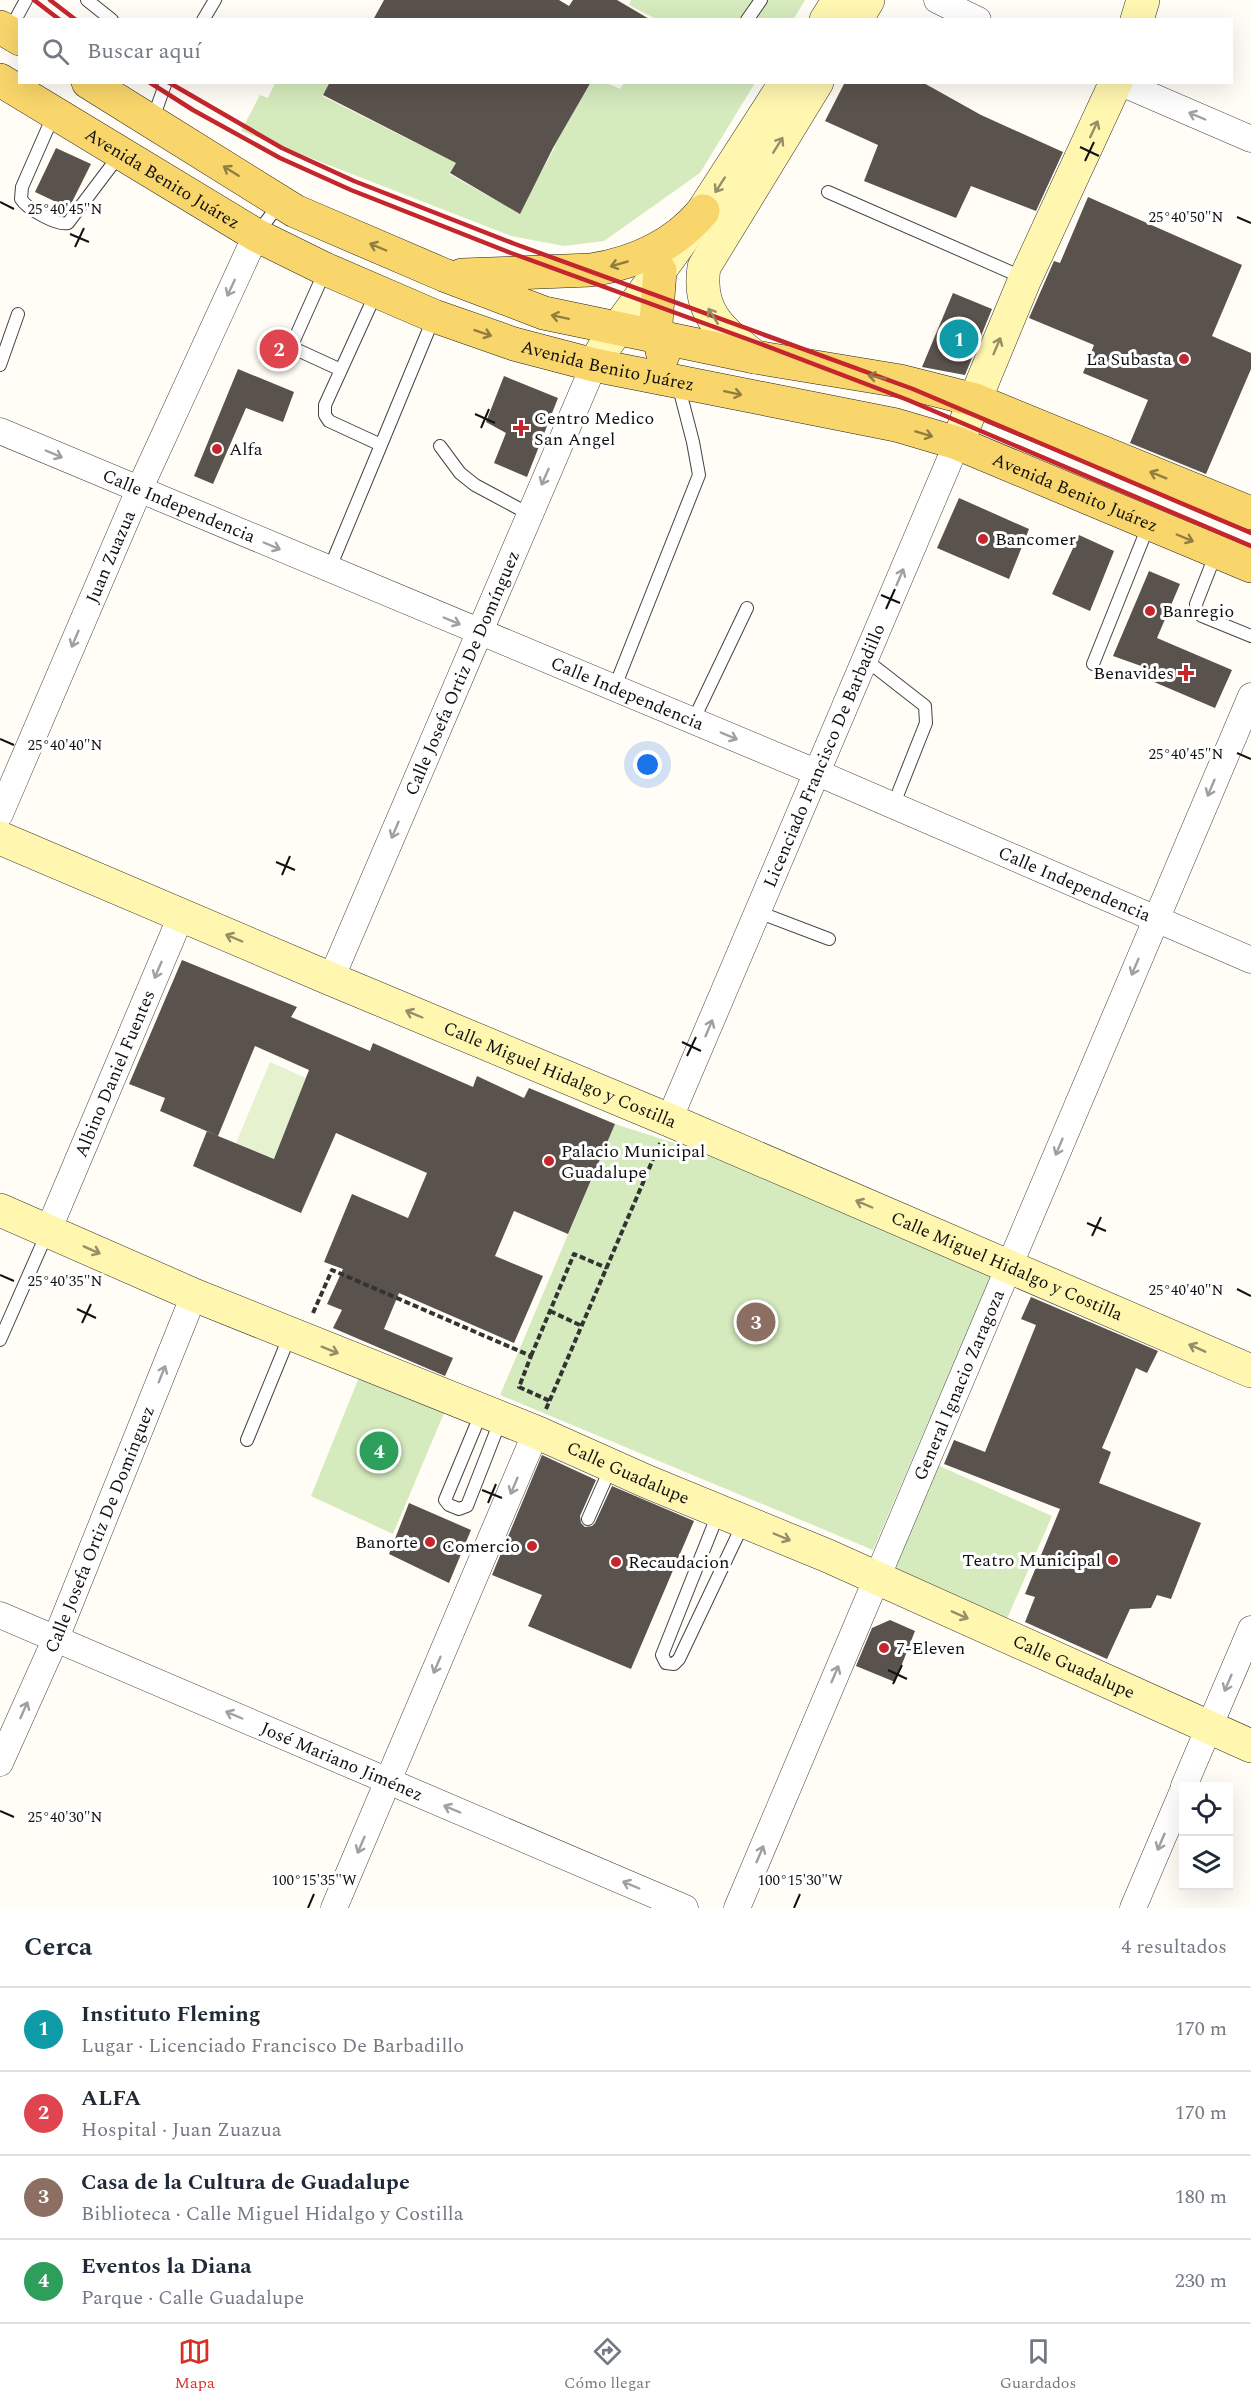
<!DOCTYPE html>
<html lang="es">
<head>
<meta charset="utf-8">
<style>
  body { margin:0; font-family:Spectral,serif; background:#f2f2f3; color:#1f2937 }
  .controls { position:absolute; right:18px; bottom:18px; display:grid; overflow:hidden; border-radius:0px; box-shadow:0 6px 24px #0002 }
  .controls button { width:54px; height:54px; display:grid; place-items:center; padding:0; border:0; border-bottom:2px solid #e0e1e3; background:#fff; color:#1f2937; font:30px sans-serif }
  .you { position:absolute; left:648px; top:765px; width:21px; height:21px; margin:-15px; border:4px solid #fff; border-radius:50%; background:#1a73e8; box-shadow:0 0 0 9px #1a73e833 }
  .badge { display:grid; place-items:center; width:39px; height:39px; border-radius:50%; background:#d93025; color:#fff; font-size:20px; font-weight:700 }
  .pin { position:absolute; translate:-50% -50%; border:3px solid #fff; box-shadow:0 2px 6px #0006 }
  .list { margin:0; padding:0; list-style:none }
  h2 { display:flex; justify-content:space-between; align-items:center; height:78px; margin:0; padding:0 24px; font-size:26px }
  h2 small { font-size:20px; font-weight:400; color:#747a83 }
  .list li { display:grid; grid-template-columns:39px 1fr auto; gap:18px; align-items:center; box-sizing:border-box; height:84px; padding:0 24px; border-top:2px solid #e0e1e3 }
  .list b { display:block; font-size:22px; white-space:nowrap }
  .list p { margin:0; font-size:20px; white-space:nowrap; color:#747a83 }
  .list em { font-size:20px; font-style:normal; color:#747a83 }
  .icon { flex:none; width:33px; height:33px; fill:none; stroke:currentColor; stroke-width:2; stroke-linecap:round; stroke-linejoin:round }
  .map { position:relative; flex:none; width:1251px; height:1908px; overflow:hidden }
  .search { position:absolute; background:#fff; box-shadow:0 6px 24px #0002; left:18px; right:18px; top:18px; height:66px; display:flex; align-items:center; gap:15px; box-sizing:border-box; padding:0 21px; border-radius:0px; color:#747a83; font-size:22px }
  .sheet { height:414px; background:#fff }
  nav { display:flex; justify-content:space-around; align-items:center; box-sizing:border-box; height:84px; border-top:2px solid #e0e1e3; background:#fff; font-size:16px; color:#747a83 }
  nav a { display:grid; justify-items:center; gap:3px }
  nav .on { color:#d93025 }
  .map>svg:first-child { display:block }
  .green { fill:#d5ebbd }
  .pitch { fill:#e6f2cf }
  .building { fill:#5a524d; fill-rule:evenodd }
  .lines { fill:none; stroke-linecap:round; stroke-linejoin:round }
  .lane-casing { stroke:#444; stroke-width:14 }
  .street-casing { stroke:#444; stroke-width:27 }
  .secondary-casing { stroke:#333; stroke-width:34 }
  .primary-casing { stroke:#222; stroke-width:34 }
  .path { stroke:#333; stroke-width:4; stroke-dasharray:6 3; stroke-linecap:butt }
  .lane { stroke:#fff; stroke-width:12 }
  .street { stroke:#fff; stroke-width:26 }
  .secondary { stroke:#fff6b0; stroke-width:33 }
  .primary { stroke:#f9d66b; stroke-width:33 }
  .rail { stroke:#c4262e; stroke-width:4.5 }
  .oneway { stroke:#a0a0a0 }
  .oneway2 { stroke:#948f68 }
  .oneway3 { stroke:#917d42 }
  .ticks { fill:none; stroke:#111; stroke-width:2 }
  .poi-dot { fill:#c4262e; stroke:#fff; stroke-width:2 }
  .labels { text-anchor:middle; stroke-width:6; stroke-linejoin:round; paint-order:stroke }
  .street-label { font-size:18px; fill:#111; stroke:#fff }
  .poi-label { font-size:18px; fill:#111; stroke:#fff; text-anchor:start }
  .ticks-label { font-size:15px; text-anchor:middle; fill:#111; stroke:#fff; stroke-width:6; stroke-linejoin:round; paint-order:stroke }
</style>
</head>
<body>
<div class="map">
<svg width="1251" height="1908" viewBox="0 0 1251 1908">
  <rect width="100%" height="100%" fill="#fffdf5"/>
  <!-- green -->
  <path class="green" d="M631 0H805L793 20 656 19 629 5Z
    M275 83H330L322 96 456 163 449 174 519 213 555 147 531 132 567 123 591 83H607L620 89 624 83H755L700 173 604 241 564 246 511 236 241 131 260 95 268 98Z
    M615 1124 693 1149 937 1252 992 1274 873 1550 500 1395Z
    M362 1370 447 1406 393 1534 311 1496Z
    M935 1464 1052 1516 1006 1621 889 1570Z"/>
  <!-- pitch -->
  <path class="pitch" d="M270 1062 306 1078 275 1159 236 1143Z"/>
  <!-- building -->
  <path class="building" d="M384 0H559L569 6 573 0H617L651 20H373Z
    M330 82H591L554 146 520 214 450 173 456 163 323 95Z
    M845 82H922L981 115 1063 152 1036 211 971 186 956 218 864 181 878 145 825 121Z
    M56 148 91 164 69 208 35 192Z
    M1088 197 1242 265 1212 336 1251 353V369L1206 474 1130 443 1148 400 1083 373 1094 345 1029 318 1054 261 1060 263Z
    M953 293 992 309 965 375 922 367Z
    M238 369 294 392 283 422 246 408 213 484 194 476Z
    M504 376 558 398 527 477 494 463 506 433 486 422Z
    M959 498 1029 529 1009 579 937 548Z
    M1079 535 1114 551 1090 611 1052 594Z
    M1149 571 1180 584 1157 638 1232 670 1215 708 1140 676 1144 667 1113 656Z
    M182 960 297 1007 291 1017 370 1051 373 1043 473 1087 477 1076 524 1098 529 1088 615 1124 568 1234 514 1211 495 1256 543 1276 514 1343 399 1293 384 1329 453 1358 445 1376 333 1328 342 1310 327 1304 343 1269 324 1262 352 1194 408 1218 427 1173 336 1133 301 1213 193 1166 207 1131 218 1136 160 1111 165 1098 129 1084ZM255 1046 309 1070 274 1159 218 1136Z
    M1031 1297 1158 1351 1147 1373 1136 1368 1102 1448 1111 1452 1099 1483 1201 1523 1171 1599 1157 1595 1151 1608 1130 1609 1107 1659 1025 1622 1035 1597 1025 1594 1060 1509 944 1464 954 1440 985 1452 1036 1325 1021 1319Z
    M542 1455 596 1480 580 1516 581 1523 585 1527 592 1526 595 1523 612 1486 694 1521 631 1669 528 1626 542 1595 492 1575Z
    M409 1503 471 1530 449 1583 389 1554Z
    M890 1620 915 1631 895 1682 856 1666 872 1628Z"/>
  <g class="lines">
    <defs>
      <path id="lane" d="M87 0 112 20
        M203 20 215 0
        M747 20 761 0
        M9 31 26 0
        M54 114 22 187 21 199C27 209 58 226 68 223L121 153
        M152 121 166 82
        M828 192 1024 278
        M256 235 280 203
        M325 271 291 347 341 370
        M0 365 18 314
        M381 445 434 317
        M440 446 460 473 475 485 529 514
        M1216 553 1196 604 1197 612 1202 616 1251 636
        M329 570 381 445 329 421 325 415V405L376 293
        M866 660 925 706 926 723 893 806
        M1093 664 1149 524
        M614 689 699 475 693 442 678 384
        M693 721 747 608
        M758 912 829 939
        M0 1340 48 1231
        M482 1411 445 1500 449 1505 459 1509 467 1506 501 1419
        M247 1440 290 1335
        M718 1514 662 1655 666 1663 674 1664 679 1659 744 1522
        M588 1519 611 1467"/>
      <g id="street">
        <path d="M937 0 978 20"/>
        <path d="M1119 82 1251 139"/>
        <path id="s1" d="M0 431 818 773 1251 960"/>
        <path id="s2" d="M0 814 139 490 256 235"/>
        <path id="s3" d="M331 979 594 365"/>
        <path id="s4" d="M669 1120 957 443"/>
        <path id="s5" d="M48 1231 181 916"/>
        <path id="s6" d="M0 1615 685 1908"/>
        <path id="s7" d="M0 1763 56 1638 194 1295"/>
        <path d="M1184 1786 1251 1629"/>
        <path d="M334 1908 536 1432"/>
        <path id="s8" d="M737 1908 1251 696"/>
        <path d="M1133 1908 1184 1788"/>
      </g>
      <g id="secondary">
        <path d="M826 20 839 0"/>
        <path d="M856 20 868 0"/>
        <path d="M1137 20 1143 0"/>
        <path d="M755 357C722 331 697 313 704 267L817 82"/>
        <path d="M594 365 605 346 703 211 786 82"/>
        <path d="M957 443 1025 279 1116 82"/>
        <path id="s9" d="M0 838 331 979 669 1120 1251 1371"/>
        <path id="s10" d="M0 1210 194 1295 536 1432 648 1482 828 1556 1251 1746"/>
      </g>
      <g id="primary">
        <path d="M0 27 20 39"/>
        <path id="s11" d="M0 80 256 235 325 269 434 316 514 344 594 365 896 425 957 443 1251 566"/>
        <path d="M88 82 295 211 444 275 544 313 755 357 900 381 975 400 1251 513"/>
        <path d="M660 271 656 323 663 355"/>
        <path d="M462 275 591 270C635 263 674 246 703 211"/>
      </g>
    </defs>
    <!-- lane casing -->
    <use href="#lane" class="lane-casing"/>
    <!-- street casing -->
    <use href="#street" class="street-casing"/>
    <!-- secondary casing -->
    <use href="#secondary" class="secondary-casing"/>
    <!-- primary casing -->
    <use href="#primary" class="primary-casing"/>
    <!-- path -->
    <path class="path" d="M550 1311 582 1326
      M313 1313 332 1270 531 1356 519 1387 550 1401
      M531 1356 574 1254 607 1268
      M546 1409 660 1143"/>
    <!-- lane -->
    <use href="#lane" class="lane"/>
    <!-- street -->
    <use href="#street" class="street"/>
    <!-- secondary -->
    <use href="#secondary" class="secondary"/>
    <!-- primary -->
    <use href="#primary" class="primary"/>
    <!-- rail -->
    <path class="rail" d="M34 0 60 20
      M50 0 76 20
      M149 82 193 110 280 158 351 190 511 253 761 344 908 400 1251 546
      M168 82 282 148 354 181 515 244 913 389 1251 533"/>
  </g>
  <!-- one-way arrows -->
  <defs><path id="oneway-shaft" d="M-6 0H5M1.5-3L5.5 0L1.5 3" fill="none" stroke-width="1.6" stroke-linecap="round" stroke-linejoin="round" transform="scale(1.5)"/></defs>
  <g class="oneway">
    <use href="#oneway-shaft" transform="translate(1197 116) rotate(-157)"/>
    <use href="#oneway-shaft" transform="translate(231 288) rotate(115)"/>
    <use href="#oneway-shaft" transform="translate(54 454) rotate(23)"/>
    <use href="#oneway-shaft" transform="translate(545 477) rotate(114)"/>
    <use href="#oneway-shaft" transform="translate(272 546) rotate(23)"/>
    <use href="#oneway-shaft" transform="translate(900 577) rotate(-67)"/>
    <use href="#oneway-shaft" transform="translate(452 621) rotate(23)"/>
    <use href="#oneway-shaft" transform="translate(75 639) rotate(113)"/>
    <use href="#oneway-shaft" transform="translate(729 736) rotate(23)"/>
    <use href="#oneway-shaft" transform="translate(1211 788) rotate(113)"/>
    <use href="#oneway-shaft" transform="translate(395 830) rotate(113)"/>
    <use href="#oneway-shaft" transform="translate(1135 967) rotate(113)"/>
    <use href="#oneway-shaft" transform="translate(158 970) rotate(113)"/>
    <use href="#oneway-shaft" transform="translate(709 1028) rotate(-67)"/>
    <use href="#oneway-shaft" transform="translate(1059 1147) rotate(113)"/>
    <use href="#oneway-shaft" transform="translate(162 1374) rotate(-68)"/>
    <use href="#oneway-shaft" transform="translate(514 1486) rotate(113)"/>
    <use href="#oneway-shaft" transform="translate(437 1665) rotate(113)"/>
    <use href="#oneway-shaft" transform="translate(835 1674) rotate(-67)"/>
    <use href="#oneway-shaft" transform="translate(1228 1683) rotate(113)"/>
    <use href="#oneway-shaft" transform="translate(24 1710) rotate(-66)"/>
    <use href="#oneway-shaft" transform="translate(234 1715) rotate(-157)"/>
    <use href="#oneway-shaft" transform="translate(452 1809) rotate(-157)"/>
    <use href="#oneway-shaft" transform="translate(1161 1842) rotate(113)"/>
    <use href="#oneway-shaft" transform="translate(361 1845) rotate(113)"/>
    <use href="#oneway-shaft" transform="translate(760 1854) rotate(-67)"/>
    <use href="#oneway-shaft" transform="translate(631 1885) rotate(-157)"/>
  </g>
  <g class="oneway2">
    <use href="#oneway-shaft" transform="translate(1094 129) rotate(-65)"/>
    <use href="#oneway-shaft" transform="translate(778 145) rotate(-58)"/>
    <use href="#oneway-shaft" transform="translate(720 185) rotate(123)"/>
    <use href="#oneway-shaft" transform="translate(713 316) rotate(-122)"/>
    <use href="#oneway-shaft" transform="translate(997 346) rotate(-67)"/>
    <use href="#oneway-shaft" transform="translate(234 938) rotate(-157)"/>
    <use href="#oneway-shaft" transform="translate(414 1014) rotate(-157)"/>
    <use href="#oneway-shaft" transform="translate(864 1204) rotate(-157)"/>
    <use href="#oneway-shaft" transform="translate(92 1250) rotate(24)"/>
    <use href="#oneway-shaft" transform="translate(1197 1348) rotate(-156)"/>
    <use href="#oneway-shaft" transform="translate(330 1350) rotate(22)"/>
    <use href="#oneway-shaft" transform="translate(782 1537) rotate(23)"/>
    <use href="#oneway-shaft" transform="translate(960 1615) rotate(24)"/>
  </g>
  <g class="oneway3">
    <use href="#oneway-shaft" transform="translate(231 171) rotate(-148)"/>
    <use href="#oneway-shaft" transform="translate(378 247) rotate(-157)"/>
    <use href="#oneway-shaft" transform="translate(619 264) rotate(164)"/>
    <use href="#oneway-shaft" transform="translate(560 317) rotate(-168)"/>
    <use href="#oneway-shaft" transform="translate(483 333) rotate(19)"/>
    <use href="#oneway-shaft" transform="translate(877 377) rotate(-170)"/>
    <use href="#oneway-shaft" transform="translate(733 393) rotate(12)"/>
    <use href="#oneway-shaft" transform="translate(924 434) rotate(17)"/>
    <use href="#oneway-shaft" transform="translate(1158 475) rotate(-158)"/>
    <use href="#oneway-shaft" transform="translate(1185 538) rotate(23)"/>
  </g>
  <!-- ticks -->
  <path class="ticks" d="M1080 147 1099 156M1085 161 1094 142M0 202 14 209M1237 217 1251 223M70 234 89 242M75 247 84 228M475 414 495 423M481 428 489 409M881 595 900 603M886 609 895 589M0 739 14 745M1237 753 1251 759M276 862 295 870M282 875 290 856M682 1042 701 1051M687 1056 696 1037M1087 1223 1106 1231M1092 1236 1101 1217M0 1275 14 1281M1237 1289 1251 1296M77 1309 96 1318M82 1323 91 1304M482 1490 502 1498M488 1503 496 1484M888 1670 907 1679M893 1684 902 1665M0 1811 14 1817M308 1908 314 1894M794 1908 800 1894"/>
  <!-- markers -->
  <g class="poi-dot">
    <circle cx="1184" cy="359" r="6"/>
    <path d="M518 419h6v6h6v6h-6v6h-6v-6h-6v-6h6z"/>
    <circle cx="217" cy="449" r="6"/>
    <circle cx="983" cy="539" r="6"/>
    <circle cx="1150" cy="611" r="6"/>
    <path d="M1183 664h6v6h6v6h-6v6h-6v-6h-6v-6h6z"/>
    <circle cx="549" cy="1161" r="6"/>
    <circle cx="430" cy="1542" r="6"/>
    <circle cx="532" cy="1546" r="6"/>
    <circle cx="1113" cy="1560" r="6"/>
    <circle cx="616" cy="1562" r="6"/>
    <circle cx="884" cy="1648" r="6"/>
  </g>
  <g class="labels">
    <!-- street labels -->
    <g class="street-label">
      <text dy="6" stroke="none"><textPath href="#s11" startOffset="190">Avenida Benito Juárez</textPath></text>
      <text dy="6" stroke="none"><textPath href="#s11" startOffset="676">Avenida Benito Juárez</textPath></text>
      <text dy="6" stroke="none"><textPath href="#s11" startOffset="1162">Avenida Benito Juárez</textPath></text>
      <text dy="6" stroke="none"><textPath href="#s1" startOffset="194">Calle Independencia</textPath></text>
      <text dy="6" stroke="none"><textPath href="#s2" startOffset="280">Juan Zuazua</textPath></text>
      <text dy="6" stroke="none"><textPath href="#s3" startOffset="333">Calle Josefa Ortiz De Domínguez</textPath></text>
      <text dy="6" stroke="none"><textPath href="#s1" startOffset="680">Calle Independencia</textPath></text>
      <text dy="6" stroke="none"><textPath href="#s4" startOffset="396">Licenciado Francisco De Barbadillo</textPath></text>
      <text dy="6" stroke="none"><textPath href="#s1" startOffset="1166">Calle Independencia</textPath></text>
      <text dy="6" stroke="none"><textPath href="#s5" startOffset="171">Albino Daniel Fuentes</textPath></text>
      <text dy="6" stroke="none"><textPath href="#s9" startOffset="608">Calle Miguel Hidalgo y Costilla</textPath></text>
      <text dy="6" stroke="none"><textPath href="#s9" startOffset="1094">Calle Miguel Hidalgo y Costilla</textPath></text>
      <text dy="6" stroke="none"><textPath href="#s8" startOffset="568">General Ignacio Zaragoza</textPath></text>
      <text dy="6" stroke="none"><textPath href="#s10" startOffset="681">Calle Guadalupe</textPath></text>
      <text dy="6" stroke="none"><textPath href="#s7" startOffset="254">Calle Josefa Ortiz De Domínguez</textPath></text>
      <text dy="6" stroke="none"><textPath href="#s10" startOffset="1167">Calle Guadalupe</textPath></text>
      <text dy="6" stroke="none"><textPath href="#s6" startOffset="372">José Mariano Jiménez</textPath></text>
    </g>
    <!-- poi labels -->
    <g class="poi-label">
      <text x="1172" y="365" text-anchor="end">La Subasta</text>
      <text x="534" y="424">Centro Medico<tspan x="534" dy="21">San Angel</tspan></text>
      <text x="229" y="455">Alfa</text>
      <text x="995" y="545">Bancomer</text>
      <text x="1162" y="617">Banregio</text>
      <text x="1174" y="679" text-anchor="end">Benavides</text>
      <text x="561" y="1157">Palacio Municipal<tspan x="561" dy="21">Guadalupe</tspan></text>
      <text x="418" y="1548" text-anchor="end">Banorte</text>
      <text x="520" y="1552" text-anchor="end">Comercio</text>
      <text x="1101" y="1566" text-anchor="end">Teatro Municipal</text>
      <text x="628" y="1568">Recaudacion</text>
      <text x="896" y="1654">7-Eleven</text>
    </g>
  </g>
  <g class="ticks-label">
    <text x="65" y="214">25°40'45"N</text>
    <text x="1186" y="222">25°40'50"N</text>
    <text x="65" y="750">25°40'40"N</text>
    <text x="1186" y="759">25°40'45"N</text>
    <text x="65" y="1286">25°40'35"N</text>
    <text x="1186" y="1295">25°40'40"N</text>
    <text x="65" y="1822">25°40'30"N</text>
    <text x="314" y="1885">100°15'35"W</text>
    <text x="800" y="1885">100°15'30"W</text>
  </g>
</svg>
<div class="controls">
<button><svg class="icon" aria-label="locate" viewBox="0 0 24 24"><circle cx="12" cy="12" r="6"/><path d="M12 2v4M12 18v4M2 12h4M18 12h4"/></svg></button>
<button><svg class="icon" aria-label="layers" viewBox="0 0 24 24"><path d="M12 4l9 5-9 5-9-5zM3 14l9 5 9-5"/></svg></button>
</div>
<div class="you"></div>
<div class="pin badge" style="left:959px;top:339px;background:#0f9aa8">1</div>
<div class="pin badge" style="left:279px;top:349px;background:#e0444e">2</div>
<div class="pin badge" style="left:756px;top:1322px;background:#8d6e63">3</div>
<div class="pin badge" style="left:379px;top:1451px;background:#2e9e5b">4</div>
<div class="search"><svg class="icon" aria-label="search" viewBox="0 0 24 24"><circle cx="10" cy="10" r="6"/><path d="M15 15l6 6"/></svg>Buscar aquí</div>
</div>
<section class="sheet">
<h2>Cerca<small>4 resultados</small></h2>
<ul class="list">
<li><span class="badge" style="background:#0f9aa8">1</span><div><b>Instituto Fleming</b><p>Lugar · Licenciado Francisco De Barbadillo</p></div><em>170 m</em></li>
<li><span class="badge" style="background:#e0444e">2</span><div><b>ALFA</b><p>Hospital · Juan Zuazua</p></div><em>170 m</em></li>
<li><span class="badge" style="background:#8d6e63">3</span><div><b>Casa de la Cultura de Guadalupe</b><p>Biblioteca · Calle Miguel Hidalgo y Costilla</p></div><em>180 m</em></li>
<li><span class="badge" style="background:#2e9e5b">4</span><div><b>Eventos la Diana</b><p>Parque · Calle Guadalupe</p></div><em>230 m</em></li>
</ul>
</section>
<nav>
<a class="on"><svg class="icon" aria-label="map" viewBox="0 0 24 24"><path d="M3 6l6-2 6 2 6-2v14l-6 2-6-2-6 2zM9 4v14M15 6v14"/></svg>Mapa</a>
<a><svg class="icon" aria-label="directions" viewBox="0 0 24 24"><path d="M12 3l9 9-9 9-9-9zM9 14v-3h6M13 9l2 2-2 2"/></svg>Cómo llegar</a>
<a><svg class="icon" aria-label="saved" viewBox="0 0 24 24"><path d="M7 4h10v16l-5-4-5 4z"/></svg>Guardados</a>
</nav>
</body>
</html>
